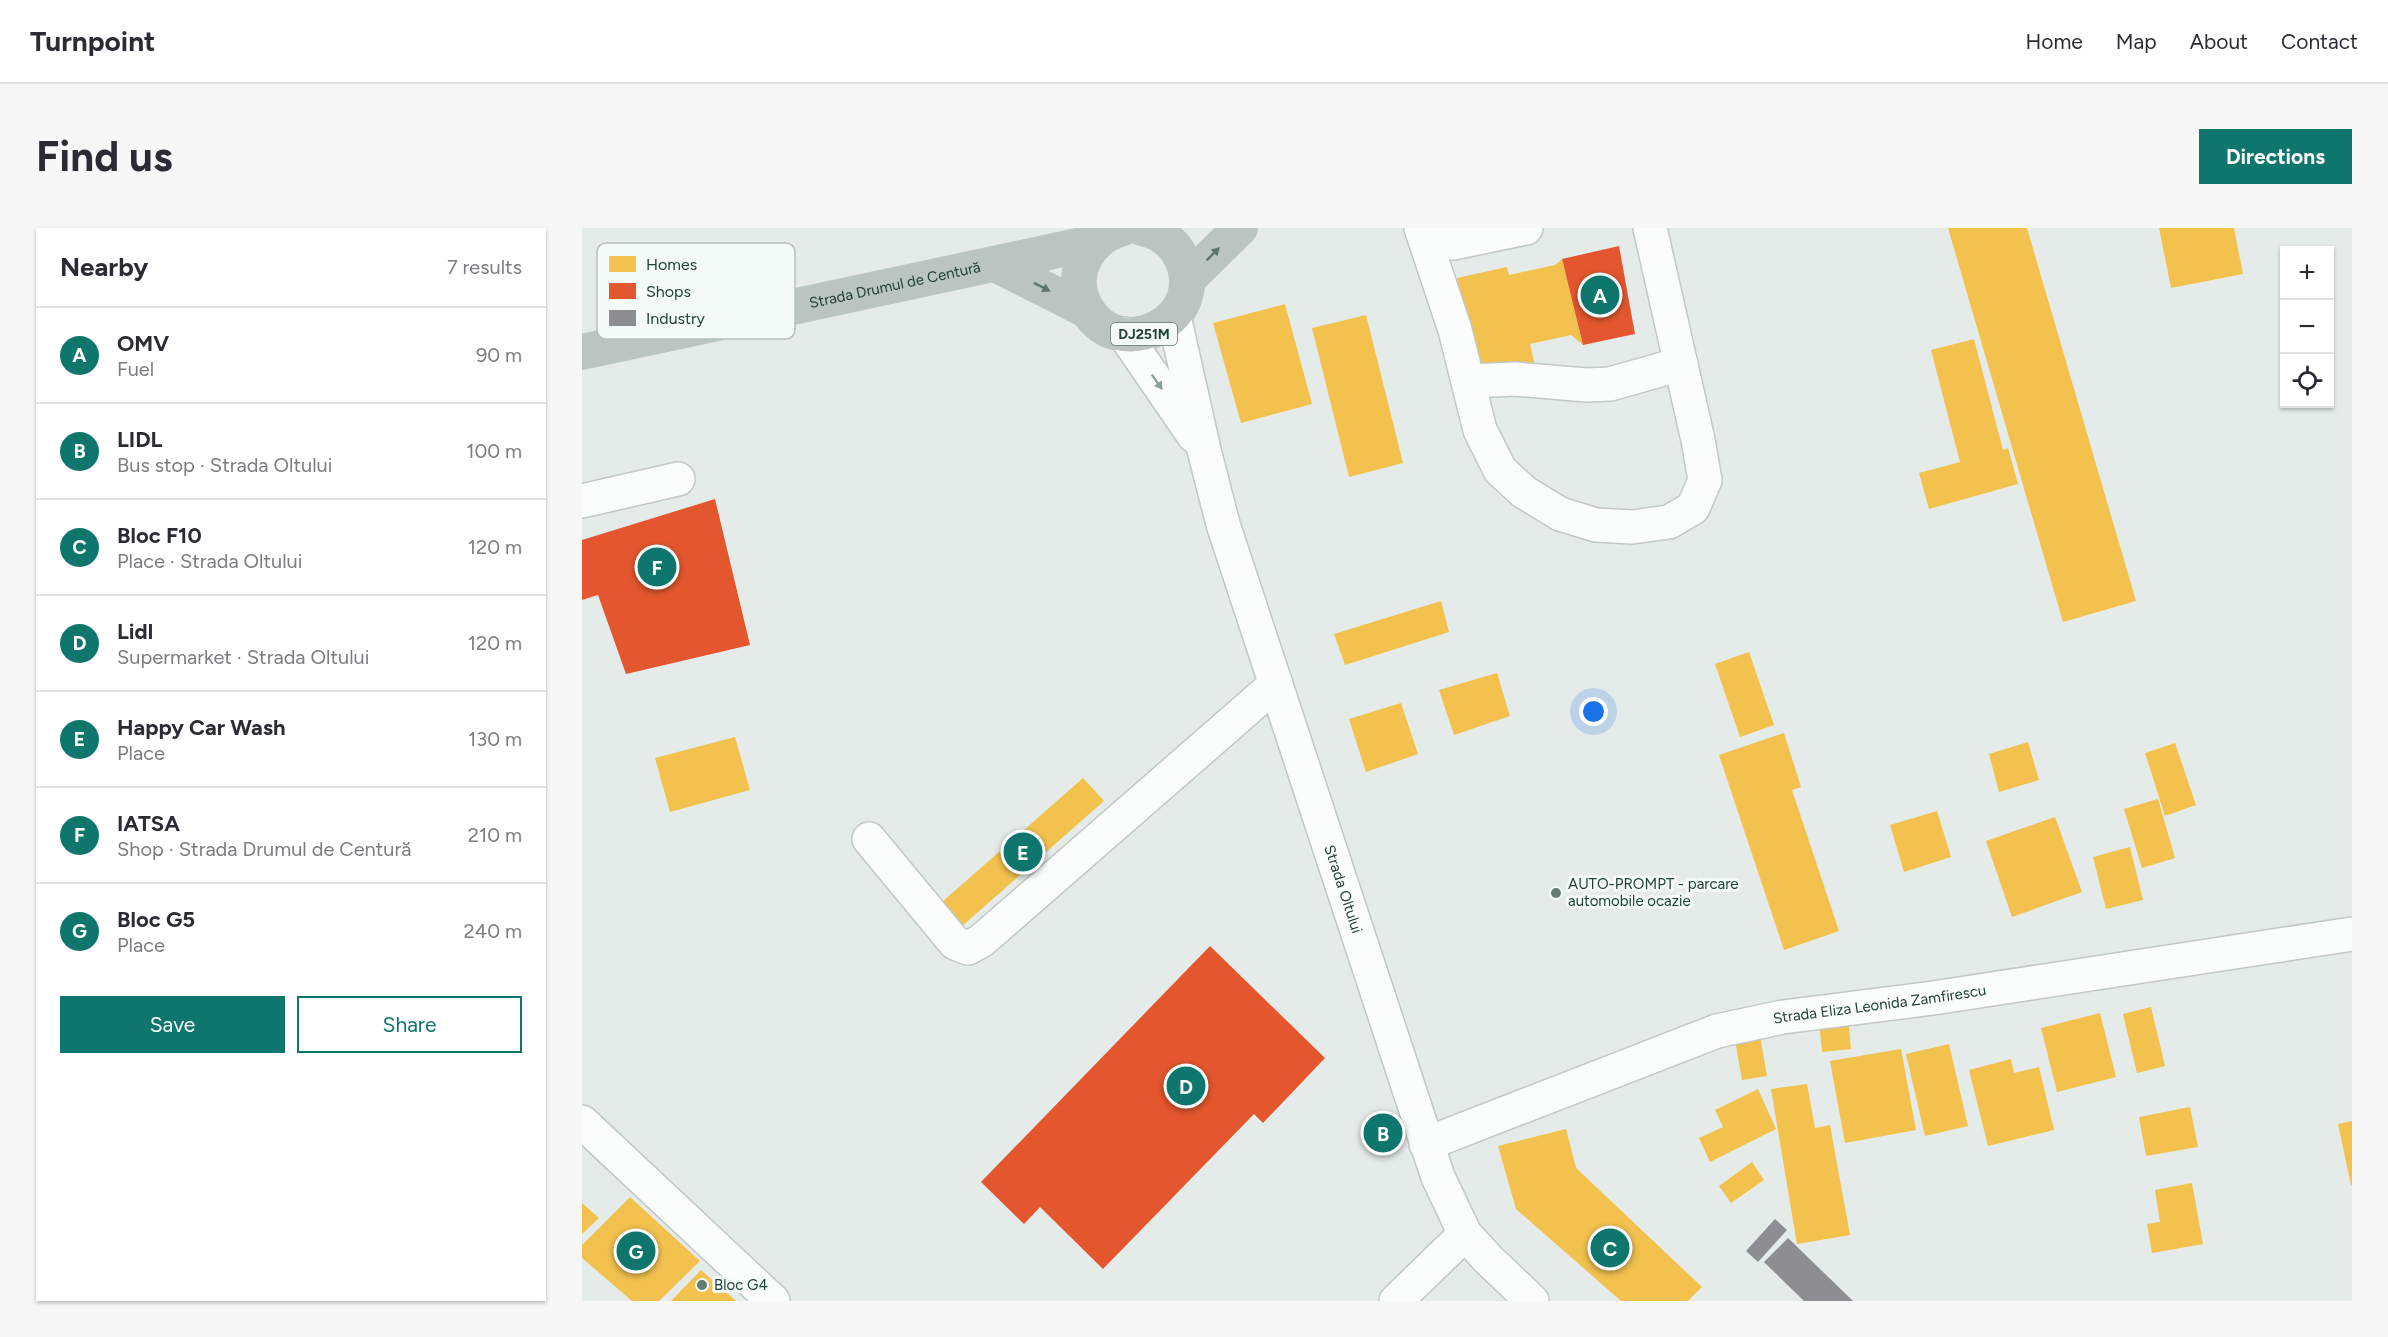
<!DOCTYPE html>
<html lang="en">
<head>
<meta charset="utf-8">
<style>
  body { margin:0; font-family:Figtree,sans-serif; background:#f7f7f7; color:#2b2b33 }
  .controls { position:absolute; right:18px; top:18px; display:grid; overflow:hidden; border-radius:0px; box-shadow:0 2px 4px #0004 }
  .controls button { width:54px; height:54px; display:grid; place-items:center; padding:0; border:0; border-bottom:2px solid #e1e1e2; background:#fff; color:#2b2b33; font:30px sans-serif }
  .you { position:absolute; left:1012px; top:484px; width:21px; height:21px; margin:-15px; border:4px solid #fff; border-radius:50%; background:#1a73e8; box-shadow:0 0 0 9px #1a73e833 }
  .badge { display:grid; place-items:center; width:39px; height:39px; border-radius:50%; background:#0f766e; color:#fff; font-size:20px; font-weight:700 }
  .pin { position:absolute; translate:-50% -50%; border:3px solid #fff; box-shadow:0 2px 6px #0006 }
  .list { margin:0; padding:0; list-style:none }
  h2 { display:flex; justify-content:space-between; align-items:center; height:78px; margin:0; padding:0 24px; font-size:26px }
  h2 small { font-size:20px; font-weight:400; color:#7c7c81 }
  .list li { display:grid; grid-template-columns:39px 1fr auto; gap:18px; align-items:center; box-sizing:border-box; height:96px; padding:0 24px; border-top:2px solid #e1e1e2 }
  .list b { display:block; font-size:22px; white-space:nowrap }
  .list p { margin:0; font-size:20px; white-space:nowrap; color:#7c7c81 }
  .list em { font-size:20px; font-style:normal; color:#7c7c81 }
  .actions { display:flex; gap:12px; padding:18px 24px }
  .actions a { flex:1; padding:14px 0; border:2px solid #0f766e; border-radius:0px; text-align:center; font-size:21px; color:#0f766e }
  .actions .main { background:#0f766e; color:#fff }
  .icon { flex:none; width:33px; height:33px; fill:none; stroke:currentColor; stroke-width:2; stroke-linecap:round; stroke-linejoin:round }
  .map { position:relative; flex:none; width:1770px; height:1073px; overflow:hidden; border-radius:0px }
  header { display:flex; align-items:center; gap:36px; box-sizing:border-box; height:84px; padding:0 30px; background:#fff; border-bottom:2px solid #e1e1e2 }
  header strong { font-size:28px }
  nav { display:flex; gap:33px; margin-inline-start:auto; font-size:21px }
  .intro { display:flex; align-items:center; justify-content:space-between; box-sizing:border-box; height:144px; padding:0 36px }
  h1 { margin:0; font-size:42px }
  .button { padding:15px 27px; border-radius:0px; background:#0f766e; color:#fff; font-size:21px; font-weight:700 }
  main { display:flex; gap:36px; padding:0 36px }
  aside { flex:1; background:#fff; border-radius:0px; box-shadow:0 2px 4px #0004 }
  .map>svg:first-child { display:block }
  .homes { fill:#f2c14e }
  .shops { fill:#e4572e }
  .industry { fill:#8d8d92 }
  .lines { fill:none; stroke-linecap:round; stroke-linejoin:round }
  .minor-casing { stroke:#c2c8c5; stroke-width:36 }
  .highway-casing { stroke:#bcc7c4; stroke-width:36 }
  .minor { stroke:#fbfcfc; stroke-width:33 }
  .highway { stroke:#bac4c1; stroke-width:33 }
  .oneway { fill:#5e756f }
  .oneway2 { fill:#8e9e9a }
  .poi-dot { fill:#657c76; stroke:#f3faf7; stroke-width:2 }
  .labels { text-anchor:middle; stroke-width:6; stroke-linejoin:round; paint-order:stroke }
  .shield { fill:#f3faf7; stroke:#5f7871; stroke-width:1.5 }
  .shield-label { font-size:14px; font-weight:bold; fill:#204138 }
  .street-label { font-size:15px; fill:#204138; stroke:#f3faf7 }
  .poi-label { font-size:15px; fill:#204138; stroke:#f3faf7; text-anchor:start }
  .key { fill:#f3faf7; stroke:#b4c2be; stroke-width:1.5 }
  .key-label { font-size:16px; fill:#204138 }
</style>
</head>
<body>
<header>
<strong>Turnpoint</strong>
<nav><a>Home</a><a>Map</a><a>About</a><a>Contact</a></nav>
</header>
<div class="intro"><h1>Find us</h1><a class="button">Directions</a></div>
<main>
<aside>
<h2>Nearby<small>7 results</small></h2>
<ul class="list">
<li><span class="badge">A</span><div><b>OMV</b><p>Fuel</p></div><em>90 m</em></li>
<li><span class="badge">B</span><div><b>LIDL</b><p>Bus stop · Strada Oltului</p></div><em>100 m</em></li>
<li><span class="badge">C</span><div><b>Bloc F10</b><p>Place · Strada Oltului</p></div><em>120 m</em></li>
<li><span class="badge">D</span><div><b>Lidl</b><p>Supermarket · Strada Oltului</p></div><em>120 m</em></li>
<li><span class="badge">E</span><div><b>Happy Car Wash</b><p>Place</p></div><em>130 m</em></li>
<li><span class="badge">F</span><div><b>IATSA</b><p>Shop · Strada Drumul de Centură</p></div><em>210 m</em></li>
<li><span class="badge">G</span><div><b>Bloc G5</b><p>Place</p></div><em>240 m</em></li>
</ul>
<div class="actions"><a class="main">Save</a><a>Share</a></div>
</aside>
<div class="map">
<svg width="1770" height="1073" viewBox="0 0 1770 1073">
  <rect width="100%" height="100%" fill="#e5ebe8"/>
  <!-- homes -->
  <path class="homes" d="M1366 0H1445L1554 373 1481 394Z
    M1577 0H1652L1661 46 1589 60Z
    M980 31 1001 117 989 107 948 116 953 139 898 151 875 50 925 39 927 47 973 37Z
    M703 76 730 176 659 195 631 95Z
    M784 87 821 235 767 249 730 100Z
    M1392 111 1421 222 1426 220 1436 256 1347 281 1337 245 1378 234 1349 122Z
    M859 373 867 404 763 437 752 406Z
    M1167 424 1192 497 1158 509 1133 436Z
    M915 445 928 488 872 507 857 462Z
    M819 475 836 526 784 544 767 491Z
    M1202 505 1219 559 1210 562 1257 703 1202 722 1137 527Z
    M153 509 168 562 88 584 73 530Z
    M1446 514 1457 552 1417 564 1407 526Z
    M1593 515 1614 577 1583 588 1563 525Z
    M501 550 522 573 379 699 360 674Z
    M1576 571 1593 630 1560 640 1542 581Z
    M1355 583 1369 629 1322 644 1308 597Z
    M1473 589 1500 664 1430 689 1404 613Z
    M1548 619 1561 672 1524 681 1511 629Z
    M1569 779 1583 838 1555 845 1541 786Z
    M1518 785 1534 849 1475 864 1459 800Z
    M1266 789 1269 821 1240 824 1237 792Z
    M1177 802 1185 848 1160 852 1152 806Z
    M1367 816 1386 898 1343 908 1324 826Z
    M1319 821 1334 902 1263 915 1248 833Z
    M1429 831 1432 845 1457 839 1472 902 1406 918 1387 842Z
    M1225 856 1233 900 1248 897 1268 1007 1215 1016 1189 861Z
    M1176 861 1194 901 1128 934 1117 910 1141 899 1133 882Z
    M1608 879 1616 919 1564 928 1557 889Z
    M1770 893V957H1769L1756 896Z
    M984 901 994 940 1120 1059 1106 1073H1039L934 981 916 918Z
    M1170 934 1182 952 1149 975 1137 958Z
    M1610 955 1621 1016 1570 1025 1565 996 1578 994 1573 962Z
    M48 969 118 1033 77 1073H50L0 1030V1017Z
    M0 975 17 990 0 1006Z
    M119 1042 154 1073H89Z"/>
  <!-- shops -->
  <path class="shops" d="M1037 18 1053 106 1001 117 980 31Z
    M133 271 168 417 44 446 16 367 0 372V312Z
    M628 718 743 830 681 895 672 886 521 1041 458 979 442 996 399 954Z"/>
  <!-- industry -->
  <path class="industry" d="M1193 991 1205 1002 1176 1034 1164 1023Z
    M1206 1010 1271 1073H1222L1182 1034Z"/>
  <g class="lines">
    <defs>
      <g id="minor">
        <path d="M839 0 841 6 855 14 871 15 944 0"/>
        <path d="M841 6 873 102 898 202 918 242 942 264 978 286 1014 297 1050 299 1087 294 1111 280 1123 252 1116 212 1068 0"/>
        <path id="s1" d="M592 88 622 222 641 296 856 949 883 1006 906 1031 950 1073"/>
        <path d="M542 106 612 208"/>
        <path d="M886 153 933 151 1004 157 1028 156 1099 136"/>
        <path d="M0 273 96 251"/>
        <path d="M287 611 373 715 386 720 399 713 694 456"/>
        <path d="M0 894 191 1073"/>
        <path id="s2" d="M844 916 1135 803 1201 789 1351 770 1770 706"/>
        <path d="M814 1073 883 1006"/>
      </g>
      <g id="highway">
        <path d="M541 0C510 8 487 41 501 74 533 144 636 90 596 24 588 11 574 3 560 0"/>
        <path d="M413 36 506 83"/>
        <path d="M605 52 658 0"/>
        <path id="s3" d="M0 124 514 14"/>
      </g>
    </defs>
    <!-- minor casing -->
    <use href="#minor" class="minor-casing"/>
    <!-- highway casing -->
    <use href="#highway" class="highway-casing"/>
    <!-- minor -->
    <use href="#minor" class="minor"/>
    <!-- highway -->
    <use href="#highway" class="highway"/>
  </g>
  <!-- one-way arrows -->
  <defs><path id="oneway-solid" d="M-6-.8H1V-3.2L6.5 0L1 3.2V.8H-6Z" transform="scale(1.5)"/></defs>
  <g class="oneway">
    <use href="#oneway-solid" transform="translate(631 26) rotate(-45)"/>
    <use href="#oneway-solid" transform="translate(460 59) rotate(27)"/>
  </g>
  <use class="oneway2" href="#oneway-solid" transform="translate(575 154) rotate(55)"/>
  <!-- markers -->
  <g class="poi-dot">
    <circle cx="974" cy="665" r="6"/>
    <circle cx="120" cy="1057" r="6"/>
  </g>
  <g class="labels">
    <!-- shield labels -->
    <rect class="shield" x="529" y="95" width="66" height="22" rx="4.5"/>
    <g class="shield-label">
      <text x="562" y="111">DJ251M</text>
    </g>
    <!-- street labels -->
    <g class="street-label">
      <text dy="5" stroke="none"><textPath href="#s3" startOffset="320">Strada Drumul de Centură</textPath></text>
      <text dy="5" stroke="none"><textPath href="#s1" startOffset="598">Strada Oltului</textPath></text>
      <text dy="5" stroke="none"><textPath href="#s2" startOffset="477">Strada Eliza Leonida Zamfirescu</textPath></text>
    </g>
    <!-- poi labels -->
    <g class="poi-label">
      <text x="986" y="661">AUTO-PROMPT - parcare<tspan x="986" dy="17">automobile ocazie</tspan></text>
      <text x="132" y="1062">Bloc G4</text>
    </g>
  </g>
  <!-- legend -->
  <rect x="15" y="15" width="198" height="96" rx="9" class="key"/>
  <rect x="27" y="28" width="27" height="16" fill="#f2c14e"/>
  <rect x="27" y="55" width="27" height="16" fill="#e4572e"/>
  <rect x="27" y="82" width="27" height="16" fill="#8d8d92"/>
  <g class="key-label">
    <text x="64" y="42">Homes</text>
    <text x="64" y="69">Shops</text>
    <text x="64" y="96">Industry</text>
  </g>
</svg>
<div class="controls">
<button>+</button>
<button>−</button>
<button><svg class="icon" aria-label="locate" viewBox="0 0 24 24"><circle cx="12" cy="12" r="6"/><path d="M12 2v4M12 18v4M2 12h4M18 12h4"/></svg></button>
</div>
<div class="you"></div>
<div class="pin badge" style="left:1018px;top:67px">A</div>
<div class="pin badge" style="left:801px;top:905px">B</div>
<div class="pin badge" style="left:1028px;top:1020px">C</div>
<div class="pin badge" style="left:604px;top:858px">D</div>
<div class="pin badge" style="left:441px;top:624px">E</div>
<div class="pin badge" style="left:75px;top:339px">F</div>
<div class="pin badge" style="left:54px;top:1023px">G</div>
</div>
</main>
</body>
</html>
